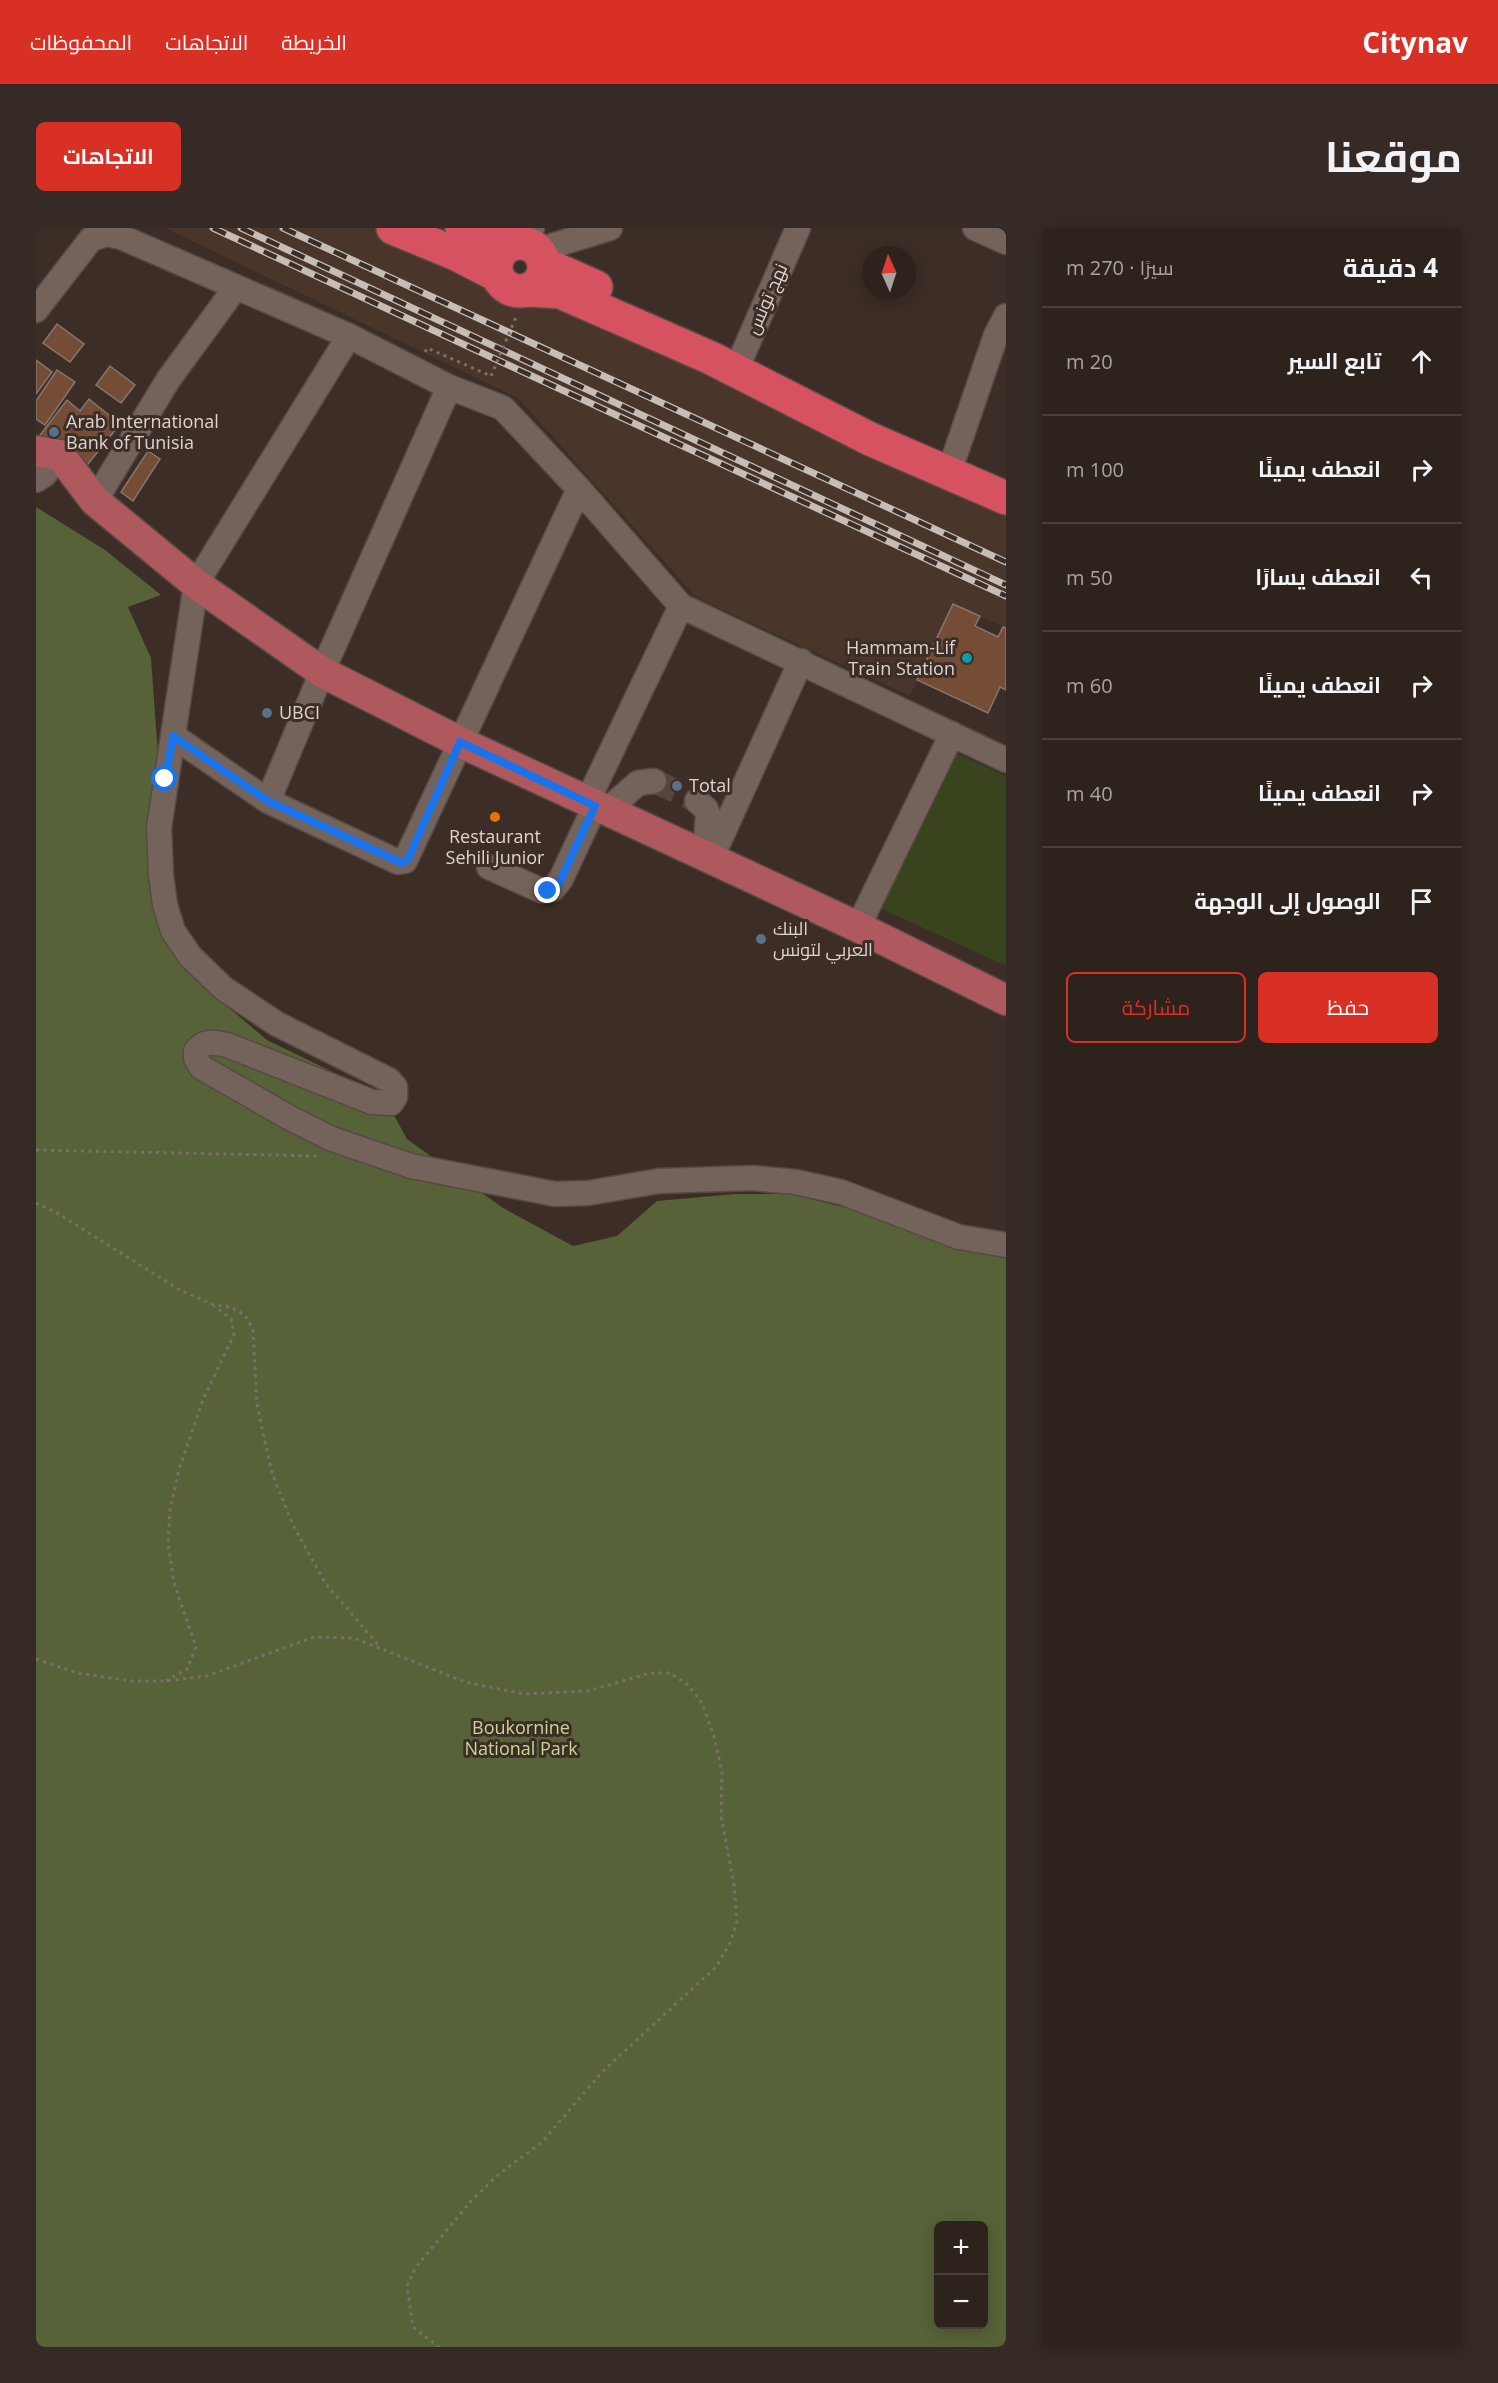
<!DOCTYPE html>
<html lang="ar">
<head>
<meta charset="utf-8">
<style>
  body { margin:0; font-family:"Open Sans",Cairo,sans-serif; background:#352a25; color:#f1f3f6; direction:rtl }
  .controls { position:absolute; right:18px; bottom:18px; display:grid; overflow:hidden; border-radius:9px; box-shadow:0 3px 15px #0003 }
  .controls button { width:54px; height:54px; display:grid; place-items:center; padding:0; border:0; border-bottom:2px solid #483f3b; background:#2d221c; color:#f1f3f6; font:30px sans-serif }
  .compass { position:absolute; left:826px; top:18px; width:54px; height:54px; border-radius:50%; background:#2d221c; box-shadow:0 3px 15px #0003; rotate:357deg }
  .stop { position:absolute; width:18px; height:18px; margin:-14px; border:4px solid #1a73e8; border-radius:50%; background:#fff }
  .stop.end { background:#1a73e8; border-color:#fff; box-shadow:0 2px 6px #0008 }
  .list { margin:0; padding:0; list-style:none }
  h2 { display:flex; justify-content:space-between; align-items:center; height:78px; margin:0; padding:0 24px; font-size:26px }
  h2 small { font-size:20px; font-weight:400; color:#a7a4a3 }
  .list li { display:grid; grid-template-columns:39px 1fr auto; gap:18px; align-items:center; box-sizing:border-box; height:108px; padding:0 24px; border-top:2px solid #483f3b }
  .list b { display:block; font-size:22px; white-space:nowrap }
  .list em { font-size:20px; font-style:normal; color:#a7a4a3 }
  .actions { display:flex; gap:12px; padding:18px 24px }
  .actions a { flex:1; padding:14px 0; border:2px solid #d93025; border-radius:9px; text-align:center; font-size:21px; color:#d93025 }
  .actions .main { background:#d93025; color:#fff }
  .icon { flex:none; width:33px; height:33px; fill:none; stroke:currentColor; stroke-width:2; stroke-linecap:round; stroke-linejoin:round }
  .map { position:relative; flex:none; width:970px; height:2119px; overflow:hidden; direction:ltr; border-radius:9px }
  header { display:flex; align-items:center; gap:36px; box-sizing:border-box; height:84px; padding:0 30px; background:#d93025; color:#fff }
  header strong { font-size:28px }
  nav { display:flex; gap:33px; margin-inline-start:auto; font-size:21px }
  .intro { display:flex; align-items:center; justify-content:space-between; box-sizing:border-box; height:144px; padding:0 36px }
  h1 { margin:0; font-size:42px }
  .button { padding:15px 27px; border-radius:9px; background:#d93025; color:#fff; font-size:21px; font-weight:700 }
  main { display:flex; gap:36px; padding:0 36px }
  aside { flex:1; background:#2d221c; border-radius:9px; box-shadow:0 3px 15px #0003 }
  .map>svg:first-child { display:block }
  .built { fill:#49352a }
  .green { fill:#39431d }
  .forest { fill:#576238; fill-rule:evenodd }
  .building { fill:#754d37; stroke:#87766d; stroke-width:1.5 }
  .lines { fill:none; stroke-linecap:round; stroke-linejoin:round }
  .minor-tunnel { stroke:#54463f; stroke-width:24; stroke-dasharray:24 12; stroke-linecap:butt }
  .minor-casing { stroke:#574a44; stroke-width:27 }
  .major-casing { stroke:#574a44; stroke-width:33 }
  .highway-casing { stroke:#574a44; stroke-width:36 }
  .path { stroke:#7c6f69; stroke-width:3; stroke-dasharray:3 4.5; stroke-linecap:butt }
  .minor { stroke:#73635a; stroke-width:24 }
  .major { stroke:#af595e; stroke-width:30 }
  .highway { stroke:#d75260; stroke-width:33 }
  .rail-casing { stroke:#c7bdb7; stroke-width:7 }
  .rail { stroke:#3c2d26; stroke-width:4.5; stroke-dasharray:14; stroke-linecap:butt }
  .path-bridge { stroke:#7c6f69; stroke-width:3; stroke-dasharray:3 4.5; stroke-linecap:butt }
  .route { stroke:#1a73e8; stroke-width:8 }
  .service-dot { fill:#5c6f8a; stroke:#3c2d26; stroke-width:2 }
  .culture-dot { fill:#0f9aa8; stroke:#3c2d26; stroke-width:2 }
  .food-dot { fill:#e8710a; stroke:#3c2d26; stroke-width:2 }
  .labels { text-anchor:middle; stroke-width:6; stroke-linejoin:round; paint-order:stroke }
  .street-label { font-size:18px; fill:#ded4cf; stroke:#3c2d26 }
  .poi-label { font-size:18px; fill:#ded4cf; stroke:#3c2d26; text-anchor:start }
  .park-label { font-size:18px; fill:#c5d993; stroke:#3c2d26 }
</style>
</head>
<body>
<header>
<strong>Citynav</strong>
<nav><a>الخريطة</a><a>الاتجاهات</a><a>المحفوظات</a></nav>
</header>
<div class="intro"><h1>موقعنا</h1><a class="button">الاتجاهات</a></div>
<main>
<aside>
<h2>4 دقيقة<small>سيرًا · 270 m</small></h2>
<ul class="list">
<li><svg class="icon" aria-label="ahead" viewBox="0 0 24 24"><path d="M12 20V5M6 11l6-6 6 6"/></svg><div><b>تابع السير</b></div><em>20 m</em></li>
<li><svg class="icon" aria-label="right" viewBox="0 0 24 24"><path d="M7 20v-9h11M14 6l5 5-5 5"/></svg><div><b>انعطف يمينًا</b></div><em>100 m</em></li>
<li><svg class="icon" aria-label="left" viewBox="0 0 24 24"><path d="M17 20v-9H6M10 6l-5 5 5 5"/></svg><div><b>انعطف يسارًا</b></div><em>50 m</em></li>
<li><svg class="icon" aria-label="right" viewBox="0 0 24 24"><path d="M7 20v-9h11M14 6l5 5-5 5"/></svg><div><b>انعطف يمينًا</b></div><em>60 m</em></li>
<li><svg class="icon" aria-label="right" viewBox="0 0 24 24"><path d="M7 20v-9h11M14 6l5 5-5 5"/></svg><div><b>انعطف يمينًا</b></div><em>40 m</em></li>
<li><svg class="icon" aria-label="arrive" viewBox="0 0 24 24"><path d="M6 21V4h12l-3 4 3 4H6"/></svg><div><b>الوصول إلى الوجهة</b></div></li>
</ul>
<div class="actions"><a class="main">حفظ</a><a>مشاركة</a></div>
</aside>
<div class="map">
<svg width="970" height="2119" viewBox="0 0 970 2119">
  <rect width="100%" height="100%" fill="#3c2d26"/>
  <!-- built -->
  <path class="built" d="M129 0H354L440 51 491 72 526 67 970 276V400L917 376 874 468 661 370 482 170Z"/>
  <!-- green -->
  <path class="green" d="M918 524 970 548V738L844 680Z"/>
  <!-- forest -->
  <path class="forest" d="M0 279 69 322 125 367 92 379 115 430 122 527 116 650 179 768 231 812 348 869 371 911 467 980 537 1018 581 1008 621 973 699 966H754L819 982 923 1022 970 1019V2119H0ZM902 1998H948V2096H902Z"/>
  <!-- building -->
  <path class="building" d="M21 96 48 116 34 134 7 115Z
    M0 132 16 144 0 166Z
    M74 138 99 157 85 175 60 157Z
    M21 142 39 154 9 197 0 191V173Z
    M53 171 84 196 48 241 4 207 31 172 44 183Z
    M112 223 124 231 97 273 85 264Z
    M917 376 944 388 939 398 962 409 967 399 970 400V462L964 459 952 485 881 452Z"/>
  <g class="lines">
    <!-- minor-tunnel -->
    <path class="minor-tunnel" d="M618 553 661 573"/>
    <defs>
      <path id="minor" d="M939 0 970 14
        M489 15 496 0
        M503 22 574 0
        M0 82 55 11 70 6 85 9 313 108 413 159 467 180 543 261 645 378 970 532
        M313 108 160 356 123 600 125 647 129 677 137 703 154 728 187 760 241 796 353 852 359 859V869L355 875 336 874 191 817C178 815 169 811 160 823V830L165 839 254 890 296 911 375 938 519 966 552 965 623 953 716 950 760 954 805 964 923 1009 970 1017
        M700 142 762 0
        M919 227 960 107 970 88
        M0 252 8 247 24 227
        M59 273 132 152 200 59
        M137 508 232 573 362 634 369 633 543 261
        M232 573 286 444 413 159
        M661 573 670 581 672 586 669 628
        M551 574 645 378
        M570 583 602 555 618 553
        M675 631 765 433
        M453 639 506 663 517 661 525 651 559 578
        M822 699 916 506"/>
      <path id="major" d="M0 223 24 227 59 273 160 356 286 444 424 514 822 699 970 772"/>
      <path id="highway" d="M357 0 420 26 461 47
        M426 0 476 15
        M460 39a24 24 0 1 1 48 0a24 24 0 1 1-48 0Z
        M508 36 560 59
        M492 62 524 64 675 130 834 211 970 270"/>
    </defs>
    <!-- minor casing -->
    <use href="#minor" class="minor-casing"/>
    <!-- major casing -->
    <use href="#major" class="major-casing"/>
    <!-- highway casing -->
    <use href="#highway" class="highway-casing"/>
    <!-- path -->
    <path class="path" d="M389 124 391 120 455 148
      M0 922 283 928
      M0 975 21 985 144 1062 178 1077 194 1079 209 1087 217 1102 221 1176 228 1210 237 1248 258 1299 290 1356 344 1419
      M0 1431 42 1445 95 1453H129L171 1448 278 1409 318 1410 429 1454 488 1466 552 1463 614 1445H634L652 1457 666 1475 678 1509 686 1544 685 1589 698 1656 701 1693 694 1715 680 1739 566 1844 505 1915 463 1946 435 1973 380 2039 371 2058 377 2099 403 2119
      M130 1453 151 1441 160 1419 138 1355 132 1315 134 1282 143 1241 168 1169 198 1107 195 1091 178 1078"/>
    <!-- minor -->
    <use href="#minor" class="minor"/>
    <!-- major -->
    <use href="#major" class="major"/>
    <!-- highway -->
    <use href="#highway" class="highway"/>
    <defs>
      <path id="rail" d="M177 0 970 368
        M205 0 970 357
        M247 0 970 334"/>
    </defs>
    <!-- rail casing -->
    <use href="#rail" class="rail-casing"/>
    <!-- rail -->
    <use href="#rail" class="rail"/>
    <!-- path-bridge -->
    <path class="path-bridge" d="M455 148 480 89"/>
  </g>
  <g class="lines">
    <!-- route -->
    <path class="route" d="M129 551 137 508 232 573 366 635 372 631 424 514 559 578 522 657 512 663"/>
  </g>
  <!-- markers -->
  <g class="service-dot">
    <circle cx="18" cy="204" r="6"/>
    <circle cx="231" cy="485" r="6"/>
    <circle cx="641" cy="558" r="6"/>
    <circle cx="725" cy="711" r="6"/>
  </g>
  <circle class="culture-dot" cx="931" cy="430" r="6"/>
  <circle class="food-dot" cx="459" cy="589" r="6"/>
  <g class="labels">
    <!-- street labels -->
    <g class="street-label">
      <text transform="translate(731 71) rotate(-66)" y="6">نهج تونس</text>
    </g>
    <!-- poi labels -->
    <g class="poi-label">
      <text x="30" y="200">Arab International<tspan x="30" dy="21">Bank of Tunisia</tspan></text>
      <text x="919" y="426" text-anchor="end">Hammam-Lif<tspan x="919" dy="21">Train Station</tspan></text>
      <text x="243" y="491">UBCI</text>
      <text x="653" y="564">Total</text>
      <text x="459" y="615" text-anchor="middle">Restaurant<tspan x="459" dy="21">Sehili Junior</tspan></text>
      <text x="737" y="707">البنك<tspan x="737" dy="21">العربي لتونس</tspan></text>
    </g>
    <!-- park labels -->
    <g class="park-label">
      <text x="485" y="1506">Boukornine<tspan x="485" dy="21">National Park</tspan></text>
    </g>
  </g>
</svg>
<div class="controls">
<button>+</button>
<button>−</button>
</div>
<svg class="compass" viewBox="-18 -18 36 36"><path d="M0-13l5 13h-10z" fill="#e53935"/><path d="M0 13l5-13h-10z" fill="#a7a4a3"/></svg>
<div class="stop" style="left:129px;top:551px"></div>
<div class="stop end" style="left:512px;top:663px"></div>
</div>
</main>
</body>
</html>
